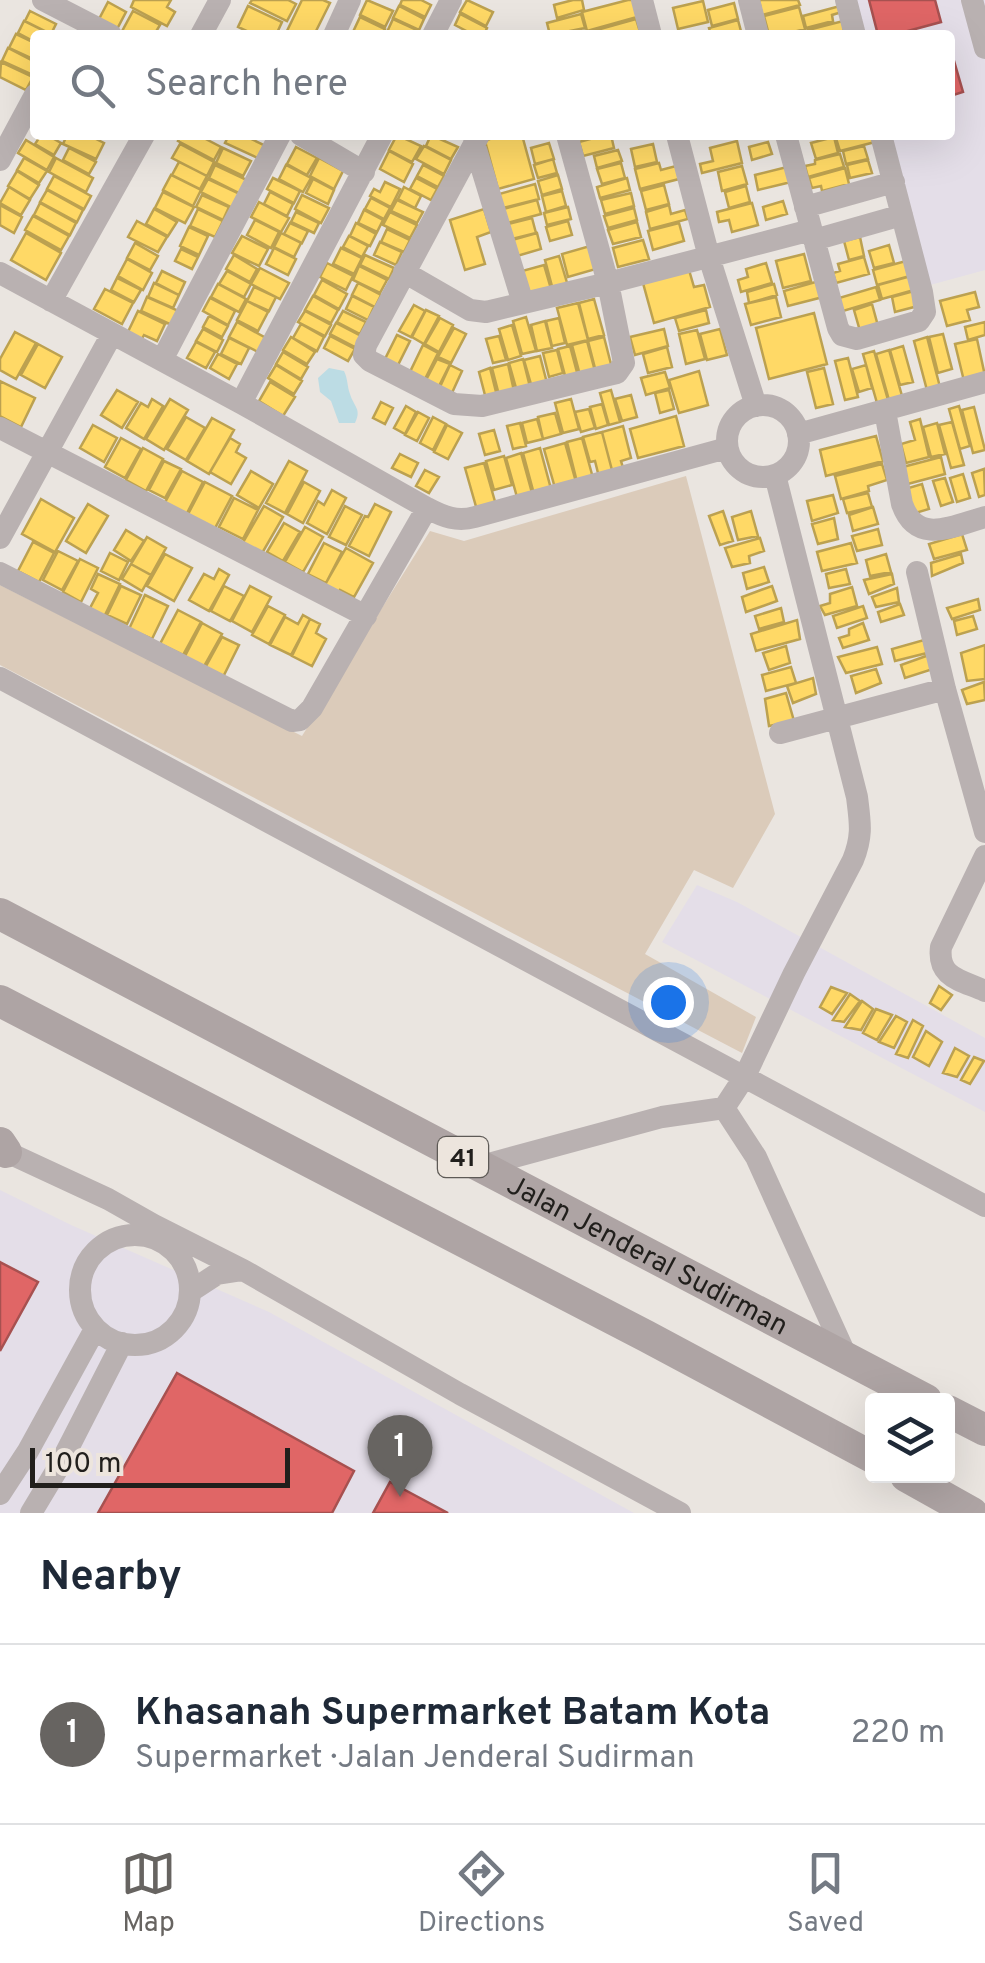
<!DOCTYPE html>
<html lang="en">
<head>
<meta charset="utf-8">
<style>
  body { margin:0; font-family:Overpass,sans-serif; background:#f6f6f7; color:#1f2937 }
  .controls { position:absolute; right:30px; bottom:30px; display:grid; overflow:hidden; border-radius:10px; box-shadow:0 10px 40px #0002 }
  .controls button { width:90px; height:90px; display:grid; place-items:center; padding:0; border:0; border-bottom:2px solid #e0e1e3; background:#fff; color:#1f2937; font:50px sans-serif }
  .scale { position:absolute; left:30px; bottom:25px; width:260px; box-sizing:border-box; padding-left:10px; border:5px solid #211f1c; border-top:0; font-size:28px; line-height:35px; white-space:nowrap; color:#211f1c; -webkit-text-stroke:8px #ede5dd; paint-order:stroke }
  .you { position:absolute; left:668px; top:1002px; width:35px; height:35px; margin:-25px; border:8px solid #fff; border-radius:50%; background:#1a73e8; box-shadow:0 0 0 15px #1a73e833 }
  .badge { display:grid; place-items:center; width:65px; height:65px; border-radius:50%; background:#676461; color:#fff; font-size:32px; font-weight:700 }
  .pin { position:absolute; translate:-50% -82px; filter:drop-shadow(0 2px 5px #0008) }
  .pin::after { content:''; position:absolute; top:52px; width:35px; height:30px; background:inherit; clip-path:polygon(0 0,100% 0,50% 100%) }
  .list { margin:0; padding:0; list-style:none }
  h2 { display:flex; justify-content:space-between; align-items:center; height:130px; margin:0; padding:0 40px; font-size:42px }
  h2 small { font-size:32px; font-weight:400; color:#747a83 }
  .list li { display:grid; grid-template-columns:65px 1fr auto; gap:30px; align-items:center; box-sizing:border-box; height:180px; padding:0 40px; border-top:2px solid #e0e1e3 }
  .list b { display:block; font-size:38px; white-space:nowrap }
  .list p { margin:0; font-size:32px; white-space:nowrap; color:#747a83 }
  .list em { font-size:32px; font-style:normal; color:#747a83 }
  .icon { flex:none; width:55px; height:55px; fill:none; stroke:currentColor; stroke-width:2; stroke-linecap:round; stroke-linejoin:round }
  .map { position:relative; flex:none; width:985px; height:1513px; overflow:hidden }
  .search { position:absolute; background:#fff; box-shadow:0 10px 40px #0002; left:30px; right:30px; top:30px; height:110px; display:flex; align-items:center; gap:25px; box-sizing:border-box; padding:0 35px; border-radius:10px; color:#747a83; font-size:38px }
  .sheet { height:310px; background:#fff }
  nav { display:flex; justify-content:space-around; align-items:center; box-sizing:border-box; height:140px; border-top:2px solid #e0e1e3; background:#fff; font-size:28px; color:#747a83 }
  nav a { display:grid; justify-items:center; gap:5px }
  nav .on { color:#676461 }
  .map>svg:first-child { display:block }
  .commercial { fill:#e4dee8 }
  .green { fill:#dbcbba }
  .water { fill:#bcdce4 }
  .homes { fill:#ffd966; stroke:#bca150; stroke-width:2.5 }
  .shops { fill:#e06666; stroke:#a75150; stroke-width:2.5 }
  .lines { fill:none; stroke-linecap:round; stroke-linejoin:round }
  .minor { stroke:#b9b1b1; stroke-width:22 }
  .highway { stroke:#aea4a4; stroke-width:32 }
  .labels { text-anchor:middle; stroke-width:10; stroke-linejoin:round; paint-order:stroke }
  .shield { fill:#ede5dd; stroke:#5e5a56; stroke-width:2.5 }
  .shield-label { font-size:25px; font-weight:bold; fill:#211f1c }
  .street-label { font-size:28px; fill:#211f1c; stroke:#ede5dd }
</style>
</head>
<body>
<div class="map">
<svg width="985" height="1513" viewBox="0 0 985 1513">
  <rect width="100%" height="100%" fill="#eae5e0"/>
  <!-- commercial -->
  <path class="commercial" d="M856 0H985V270L930 285 891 135H950V35H865Z
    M697 885 737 902 985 1038V1112L662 942Z
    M0 1190 71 1225 269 1312 634 1513H0Z"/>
  <!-- green -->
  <path class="green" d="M686 476 775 814 733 888 694 870 645 954 756 1017 742 1053 0 665V585L302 736 430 531 464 541Z"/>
  <!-- water -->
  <path class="water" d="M329 368 344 371C348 379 347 386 350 394 354 407 362 409 355 423H339L331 401 320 392 318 378Z"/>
  <!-- homes -->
  <path class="homes" d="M134 0H171L167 7 175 12 167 26 131 7Z
    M252 0H288L296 4 287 21 250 3Z
    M302 0H323L330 3 314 35H285Z
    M367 0 393 11 385 27 360 15Z
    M402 0H421L431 5 425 17 400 5Z
    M467 0 493 12 486 26 460 12Z
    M573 0H582L584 10 557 18 554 5Z
    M628 0H633L637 17 587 31 582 12Z
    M759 0H798L800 5 762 15Z
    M703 1 708 22 678 29 673 8Z
    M108 2 126 12 116 31 98 21Z
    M734 3 738 19 712 26 708 10Z
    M248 6 282 22 276 35H255L238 27Z
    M399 6 424 19 419 30 393 18Z
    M840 6 842 12 832 15 833 21 806 28 803 16Z
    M799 7 805 29 782 35H769L764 16Z
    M30 11 56 24 51 34 25 21Z
    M133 11 160 25 154 35H120Z
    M460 14 487 28 484 35H474L455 25Z
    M581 14 585 28 550 35 547 23Z
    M360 17 385 29 382 35 352 34Z
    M393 19 417 30 415 35H394L387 32Z
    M636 19 641 35H594L593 31Z
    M738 20 742 35H711L709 28Z
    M24 21 50 34V35H35V42L18 33Z
    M843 21 844 35H809L808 30Z
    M16 34 35 43V60L9 48Z
    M8 48 35 62V76L2 61Z
    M1 62 33 77 26 90 0 77Z
    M41 135H47L61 143 54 155 35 144Z
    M67 135H88L104 143 96 159 63 144Z
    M181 135H198L221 147 214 160 178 141Z
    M229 135H243L266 146 260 159 225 143Z
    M397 135 421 146 412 162 389 150Z
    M431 135 458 147 451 159 426 146Z
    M499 135H522L534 179 498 189 485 141Z
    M605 135H611L614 148 583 156 579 142Z
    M835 135H873L875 142 840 151Z
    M834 137 838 153 816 159 811 143Z
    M26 140 54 157 47 170 18 153Z
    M737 141 742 163 702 173 700 164 713 161 710 148Z
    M768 142 772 154 752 160 749 147Z
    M549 143 554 159 535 164 531 148Z
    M180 144 214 162 207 176 172 158Z
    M653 144 657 162 635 167 631 149Z
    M424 146 451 160 444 174 416 159Z
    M864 146 868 159 846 164 843 151Z
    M296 147 317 158 307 175 287 164Z
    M69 148 96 162 89 174 63 160Z
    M223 148 251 161 243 176 216 163Z
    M618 150 622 161 597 168 594 156Z
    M389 151 413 164 404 182 380 169Z
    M840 154 844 167 808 177 805 166 815 164V160Z
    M24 158 47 171 39 183 17 170Z
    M56 158 93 178 86 192 49 172Z
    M319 158 343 171 334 189 310 176Z
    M553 159 557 173 538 178 534 165Z
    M868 160 872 173 850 178 847 165Z
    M179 162 207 176 200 189 172 175Z
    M621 163 625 178 602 184 597 169Z
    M659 163 661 170 676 166 679 179 640 189 635 169Z
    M215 165 247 180 241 194 209 178Z
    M286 165 311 178 303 192 279 179Z
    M423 165 444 176 438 187 417 176Z
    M742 166 747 184 722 191 718 172Z
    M787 167 791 182 758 190 755 175Z
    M845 168 849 184 822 191 821 186 812 188 809 178Z
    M17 171 39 185 30 199 8 186Z
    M171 175 201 190 193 206 163 190Z
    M558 175 562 189 542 195 538 181Z
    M54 176 91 196 84 209 47 189Z
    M273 178 300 191 294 203 267 189Z
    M416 178 437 189 431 200 410 189Z
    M627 178 630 190 600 198 597 187Z
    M208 179 240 194 233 208 201 192Z
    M313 179 334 190 328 204 306 193Z
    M385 182 400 189 391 207 370 196 374 189 380 192Z
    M535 184 539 199 503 208 499 194Z
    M664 185 669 204 646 210 641 191Z
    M746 186 750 202 729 208 725 192Z
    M9 187 30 200 21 215 0 203Z
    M404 187 421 196 415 208 398 199Z
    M47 190 83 210 77 222 40 202Z
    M562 191 566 206 546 212 542 196Z
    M163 192 194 207 185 223 155 208Z
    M270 192 293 204 287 216 264 204Z
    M631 193 634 206 605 214 601 200Z
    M202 195 229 207 223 220 196 207Z
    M302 195 329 208 321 223 295 209Z
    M371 198 390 208 384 219 365 209Z
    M397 200 423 212 417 223 391 211Z
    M537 200 541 214 507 223 503 209Z
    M783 201 787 214 766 220 763 207Z
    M259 202 289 218 281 232 251 217Z
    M40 203 76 223 70 235 34 215Z
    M752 203 758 225 732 232 729 220 719 222 717 212Z
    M0 205 22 217 14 233 0 225Z
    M669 205 671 214 685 210 688 219 650 229 646 212Z
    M568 207 571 219 547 225 544 213Z
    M634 208 637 220 608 228 604 216Z
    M154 209 177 222 168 236 146 224Z
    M198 209 223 221 215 237 190 226Z
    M484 209 491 232 477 237 485 264 465 270 450 220Z
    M364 210 383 220 377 232 358 223Z
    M296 212 319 223 314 233 291 222Z
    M390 212 417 225 410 238 383 225Z
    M33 216 69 236 61 250 25 230Z
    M532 218 536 233 512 239 508 224Z
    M255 220 279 232 271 248 247 235Z
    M137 221 167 237 158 252 128 237Z
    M568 221 572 235 550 241 546 227Z
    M637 222 641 237 613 244 608 230Z
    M290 223 308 231 302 243 284 234Z
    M356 223 376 234 370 246 350 236Z
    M679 223 684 241 653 250 648 231Z
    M189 227 208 236 199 255 180 246Z
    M387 229 410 240 404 252 381 242Z
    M26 233 61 253 46 280 11 260Z
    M281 233 301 243 294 257 274 247Z
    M537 233 541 249 517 256 512 240Z
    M242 236 268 249 259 266 232 253Z
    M349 236 368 246 362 257 343 247Z
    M860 237 864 256 849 260 844 241Z
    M643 240 649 259 618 267 613 248Z
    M380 242 402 252 396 265 374 255Z
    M135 243 158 256 150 270 127 258Z
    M889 245 894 263 874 268 869 251Z
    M590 246 596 269 568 277 562 254Z
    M274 248 296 259 288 275 266 264Z
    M341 248 362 258 354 274 333 264Z
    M181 249 198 257 192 269 175 261Z
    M804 254 811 281 783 288 776 261Z
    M234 255 257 269 250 282 226 269Z
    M365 255 394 268 389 279 360 265Z
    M559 256 568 286 553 290 545 260Z
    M864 257 869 274 836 283 833 273 840 271 838 264Z
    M127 259 152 273 143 290 118 276Z
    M906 261 910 276 877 285 873 270Z
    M327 263 353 276 346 290 320 277Z
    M766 263 772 283 741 292 738 280 748 277 746 269Z
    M544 265 551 289 529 295 522 271Z
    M359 266 387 280 380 293 353 280Z
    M260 268 289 283 280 299 251 284Z
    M689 270 694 287 704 285 710 307 654 323 643 283Z
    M162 271 185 282 179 295 156 283Z
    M227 271 251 284 244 297 219 284Z
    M911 276 914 290 882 299 878 285Z
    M117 278 141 290 134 302 111 290Z
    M322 280 347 294 339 309 314 295Z
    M819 281 823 297 788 306 784 291Z
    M154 283 179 295 173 308 148 297Z
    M358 283 381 295 375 307 352 295Z
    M218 284 246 299 239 312 211 297Z
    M774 284 777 295 749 303 747 292Z
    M254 287 276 297 269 311 247 301Z
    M876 287 880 300 843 311 839 298Z
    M105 289 133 303 122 324 94 309Z
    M914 291 918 306 895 312 892 297Z
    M975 292 979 307 967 310 970 320 947 326 940 301Z
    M313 296 338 310 331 323 305 310Z
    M352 296 374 307 368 320 346 309Z
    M147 297 181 312 174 326 141 311Z
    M776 297 781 317 751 325 745 304Z
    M210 298 235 311 228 325 203 311Z
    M594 299 604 335 588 339 579 303Z
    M247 301 268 312 258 331 237 320Z
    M578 303 588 340 567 345 557 308Z
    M872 304 878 326 860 331 854 310Z
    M414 305 425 311 411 337 399 331Z
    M426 310 439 316 424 344 412 337Z
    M706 310 709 323 679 331 675 318Z
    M138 311 165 324 157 341 144 335 139 344 125 338Z
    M305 311 331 325 325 336 298 322Z
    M343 311 366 322 360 334 337 322Z
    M814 313 827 364 769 379 756 328Z
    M209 316 228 326 222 337 203 327Z
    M526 317 536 351 522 354 513 321Z
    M440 318 453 325 439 352 425 344Z
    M559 318 565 343 552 346 546 321Z
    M545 321 552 348 537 351 531 325Z
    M237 322 266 338 258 352 229 337Z
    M985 322V335L968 340 965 327Z
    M336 323 361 336 355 347 330 334Z
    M301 324 324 337 317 351 293 338Z
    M512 325 521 356 508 360 499 329Z
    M454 328 466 334 451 363 438 357Z
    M203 329 223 340 217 352 196 341Z
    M664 329 668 346 635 355 630 337Z
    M720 329 727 355 707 360 700 334Z
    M697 330 705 359 686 364 679 334Z
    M15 332 36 343 16 379 0 370V359Z
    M943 334 952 369 938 373 929 337Z
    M397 335 410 341 396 369 383 363Z
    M330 336 355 349 348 361 324 348Z
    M499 336 506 360 493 363 486 339Z
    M291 337 315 352 307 364 283 350Z
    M604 337 613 372 597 376 588 341Z
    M927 337 941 391 928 394 914 341Z
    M229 338 249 348 241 364 221 354Z
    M977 339 985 376 964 381 955 344Z
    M587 341 596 375 581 379 572 345Z
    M196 342 215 352 206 368 187 358Z
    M38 344 62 357 45 388 21 375Z
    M423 345 438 353 424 381 409 374Z
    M570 346 579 380 567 383 558 349Z
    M903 346 913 382 900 385 890 350Z
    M667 347 672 367 648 373 643 354Z
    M557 350 563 373 549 377 543 353Z
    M889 350 902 396 889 400 876 354Z
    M874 351 888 400 877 403 863 354Z
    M283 352 308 367 301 379 276 364Z
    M218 354 237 364 229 379 210 368Z
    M540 356 548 387 533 391 524 360Z
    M848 358 858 397 845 400 835 361Z
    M437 359 450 364 438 388 425 382Z
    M523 359 531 391 518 395 509 363Z
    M508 364 514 391 499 395 492 368Z
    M276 365 302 381 294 394 268 378Z
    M450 365 462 371 451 395 439 389Z
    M866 365 872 388 859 392 852 369Z
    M490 368 497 396 486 399 479 372Z
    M824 368 833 404 816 408 807 372Z
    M699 371 708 405 679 413 669 380Z
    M665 372 670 388 646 395 641 378Z
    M0 381 35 398 21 427 0 416Z
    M270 382 295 397 283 416 259 401Z
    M117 390 138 402 122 428 101 415Z
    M611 390 620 422 609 425 600 393Z
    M669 390 674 409 660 413 655 393Z
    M631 395 637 417 622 421 615 399Z
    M152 399 163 406 144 439 126 428 141 403 148 407Z
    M170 399 188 410 164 450 146 439Z
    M571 399 579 429 563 433 555 403Z
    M381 402 393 408 385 424 373 418Z
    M602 404 608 425 596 429 590 407Z
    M406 406 416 412 405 434 394 428Z
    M959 406 970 446 960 449 949 409Z
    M974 407 985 450 973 453 962 410Z
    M589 409 595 428 581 432 575 412Z
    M418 412 429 418 417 441 405 435Z
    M555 413 561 434 543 439 538 417Z
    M676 416 684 446 638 458 630 429Z
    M186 417 205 428 186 460 167 449Z
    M433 417 446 424 433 450 420 443Z
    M212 418 234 430 209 474 187 461Z
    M537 419 543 439 527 443 522 423Z
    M920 419 929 457 906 463 901 444 915 440 910 422Z
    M952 422 964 465 951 468 939 425Z
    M520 423 526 446 513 449 507 426Z
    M937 423 945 454 931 457 923 427Z
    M93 425 117 438 104 462 80 448Z
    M447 425 462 433 448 459 434 452Z
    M623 426 631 458 621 461 624 471 613 474 602 432Z
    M494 430 500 451 485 455 479 434Z
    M602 432 613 474 599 477 595 461 590 462 583 437Z
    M876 436 883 461 826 476 820 450Z
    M121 438 141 449 125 478 105 467Z
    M230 438 240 444 236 452 246 458 231 484 210 472Z
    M582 438 593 478 577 482 567 442Z
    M565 443 576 482 555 488 544 449Z
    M143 448 163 459 146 491 126 480Z
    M540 448 551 489 534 494 523 453Z
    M521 453 532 493 517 497 506 458Z
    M400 454 418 463 411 477 392 468Z
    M504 456 512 485 494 490 486 461Z
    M941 457 945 474 904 485 899 468Z
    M164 461 181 469 165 498 149 490Z
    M289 461 307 471 285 513 266 503Z
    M484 463 496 505 477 510 465 468Z
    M882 464 887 480 868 486 869 491 841 499 835 476Z
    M984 469 985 495 979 497 972 473Z
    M425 470 439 477 429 493 416 486Z
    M182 471 203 482 184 519 162 508Z
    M251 471 273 484 259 508 237 495Z
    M963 474 970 498 957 502 950 478Z
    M945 478 953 502 941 506 933 481Z
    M205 482 232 496 214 530 187 516Z
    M304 482 320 491 303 523 287 514Z
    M922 484 929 509 912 514 905 489Z
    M332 490 346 498 327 534 307 523 318 501 324 505Z
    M868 493 872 507 847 513 843 499Z
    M833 495 838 513 812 521 807 501Z
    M234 498 258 510 243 539 219 527Z
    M41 499 74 518 55 552 22 534Z
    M88 504 108 516 86 553 66 541Z
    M375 504 391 512 369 556 349 546 365 516 368 517Z
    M264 506 283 517 261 555 242 544Z
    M345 506 362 515 346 545 329 537Z
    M873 507 878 524 853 531 849 515Z
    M723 511 733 541 720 545 709 516Z
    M751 511 758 536 738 540 732 517Z
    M834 518 838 539 818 544 812 524Z
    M284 523 300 532 283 561 267 552Z
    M305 527 323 537 303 572 285 562Z
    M878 529 882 545 857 551 852 536Z
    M126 530 144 541 131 561 114 550Z
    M962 534 967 550 934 559 929 544Z
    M147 537 166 548 151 575 131 564Z
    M760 538 764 551 749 556 750 563 732 567 725 548Z
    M33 542 54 553 39 582 18 571Z
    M324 543 342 552 326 583 308 574Z
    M851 543 857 563 822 571 817 552Z
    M346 548 373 563 354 597 340 590 336 598 322 590Z
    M58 551 78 561 62 590 43 580Z
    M110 553 128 562 119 580 101 571Z
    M165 554 192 568 174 601 147 586Z
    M886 554 891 572 870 576 866 560Z
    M961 554 963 563 932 576 931 563Z
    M80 559 98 568 81 602 63 592Z
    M131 564 151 575 142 591 122 579Z
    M764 567 769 582 747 589 743 573Z
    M219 569 229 575 209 611 189 600 204 574 214 579Z
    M846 569 850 584 829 588 826 574Z
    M98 574 120 584 104 617 89 610 98 593 91 589Z
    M892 574 894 584 869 594 864 580Z
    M121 586 141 595 127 624 107 615Z
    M224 586 244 596 230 621 211 611Z
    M250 586 271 597 252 632 232 621Z
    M772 586 777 601 746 612 742 597Z
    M852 587 857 606 825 615 820 606 830 603V594Z
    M897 588 899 602 876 607 872 597Z
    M145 595 168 606 152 639 129 629Z
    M978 599 980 610 952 619 947 608Z
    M900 604 904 615 881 622 878 612Z
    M268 606 285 615 269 644 252 635Z
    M863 606 867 618 837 628 833 616Z
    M781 608 784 622 759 629 755 616Z
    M178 610 201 622 183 655 160 644Z
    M303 615 310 619 291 655 270 645 285 617 298 624Z
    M973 616 977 629 957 635 954 621Z
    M310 619 320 624 316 633 326 639 312 666 292 656Z
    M797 620 800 639 756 651 751 634Z
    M202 623 222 634 203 668 184 658Z
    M863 623 869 640 843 648 839 638 849 635V629Z
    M222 637 239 645 223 677 205 668Z
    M924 640 927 653 895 661 892 649Z
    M985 645V679L967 681 961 653Z
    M786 646 790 663 769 670 763 653Z
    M877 647 882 664 846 673 838 657Z
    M929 655 933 669 905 678 901 665Z
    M791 667 796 683 766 691 762 675Z
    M876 669 881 683 856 693 851 676Z
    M813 678 816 694 793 703 787 686Z
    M984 682 985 700 967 704 962 690Z
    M786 693 794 721 769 726 765 699Z
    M939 986 952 995 941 1010 930 1003Z
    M831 987 847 993 832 1014 820 1007Z
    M850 994 860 1001 844 1022 833 1020Z
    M862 1001 873 1009 861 1030 845 1027Z
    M876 1009 892 1015 877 1040 863 1033Z
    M896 1016 907 1022 894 1048 879 1042Z
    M913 1020 923 1026 908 1058 896 1054Z
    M926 1031 942 1042 929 1066 913 1057Z
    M955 1048 969 1056 957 1077 943 1073Z
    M974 1057 984 1061 970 1084 961 1080Z"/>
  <!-- shops -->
  <path class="shops" d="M869 0H935L941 22 893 35H878Z
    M950 47 963 92 950 96Z
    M0 1262 38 1282 0 1351Z
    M177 1373 354 1471 332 1513H98Z
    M390 1482 448 1513H373Z"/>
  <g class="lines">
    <!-- minor -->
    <path class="minor" d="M43 0 111 35
      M642 0 651 35
      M749 0 758 35
      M846 0 855 35
      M972 0 985 48
      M201 35 220 0
      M334 35 350 0
      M433 35 451 0
      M301 135 364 172
      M479 135 366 345 364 355 370 361 454 404 482 406 604 376 617 373 624 363 608 283 567 135
      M677 135 709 257 756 406
      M786 135 838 328 842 335 857 339 919 321 925 312 922 292 881 135
      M474 143 523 303
      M0 160 35 95
      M805 207 894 182
      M814 240 902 215
      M404 272 470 310 486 312 608 283 811 230
      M0 273 241 403 427 508C444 517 457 522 475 517L727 448
      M51 301 144 135
      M162 360 280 135
      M241 403 382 135
      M727 441a36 36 0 1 1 72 0a36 36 0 1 1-72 0Z
      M885 411 902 504C917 546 953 526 985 517
      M0 428 366 616
      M798 434 985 382
      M0 538 112 334
      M917 572 945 689 985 832
      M0 573 292 721 300 720 312 708 427 508
      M0 678 985 1206
      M780 733 945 689
      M985 856 941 947C937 978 961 980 985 991
      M724 1108 756 1157 848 1360
      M0 1149 108 1199 154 1225 243 1270 460 1394 680 1513
      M481 1166 662 1117 724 1108 745 1076 794 973 853 860C863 835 860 822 857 797L775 475
      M80 1290a55 55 0 1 1 110 0a55 55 0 1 1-110 0Z
      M191 1291 217 1274 243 1270
      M0 1494 28 1451 95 1329
      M31 1513 58 1468 122 1343"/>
    <!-- highway -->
    <g class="highway">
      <path id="s1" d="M0 914 926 1400"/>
      <path d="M0 1001 646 1336 872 1457"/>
      <path d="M0 1143 6 1152"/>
      <path d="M948 1411 985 1430"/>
      <path d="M906 1476 972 1513"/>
    </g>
  </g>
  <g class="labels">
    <!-- shield labels -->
    <rect class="shield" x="438" y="1137" width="50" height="40" rx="8"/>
    <g class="shield-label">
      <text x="463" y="1166">41</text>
    </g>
    <!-- street labels -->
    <g class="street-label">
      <text dy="10" stroke="none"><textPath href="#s1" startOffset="732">Jalan Jenderal Sudirman</textPath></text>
    </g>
  </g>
</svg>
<div class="controls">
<button><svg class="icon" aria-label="layers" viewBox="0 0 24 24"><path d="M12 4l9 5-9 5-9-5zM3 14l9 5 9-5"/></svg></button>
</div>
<div class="scale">100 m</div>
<div class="you"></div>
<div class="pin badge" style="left:400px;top:1497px">1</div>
<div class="search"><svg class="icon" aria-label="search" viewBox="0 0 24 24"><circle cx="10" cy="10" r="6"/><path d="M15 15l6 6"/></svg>Search here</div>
</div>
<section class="sheet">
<h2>Nearby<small></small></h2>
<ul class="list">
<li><span class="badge">1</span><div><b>Khasanah Supermarket Batam Kota</b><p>Supermarket · Jalan Jenderal Sudirman</p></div><em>220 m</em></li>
</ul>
</section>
<nav>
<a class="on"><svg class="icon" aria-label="map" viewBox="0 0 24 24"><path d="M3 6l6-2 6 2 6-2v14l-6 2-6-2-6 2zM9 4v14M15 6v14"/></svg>Map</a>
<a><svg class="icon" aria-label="directions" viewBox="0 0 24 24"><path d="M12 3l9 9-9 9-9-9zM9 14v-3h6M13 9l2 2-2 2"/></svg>Directions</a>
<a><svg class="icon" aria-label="saved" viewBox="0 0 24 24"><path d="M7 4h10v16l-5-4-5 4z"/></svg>Saved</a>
</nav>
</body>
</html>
